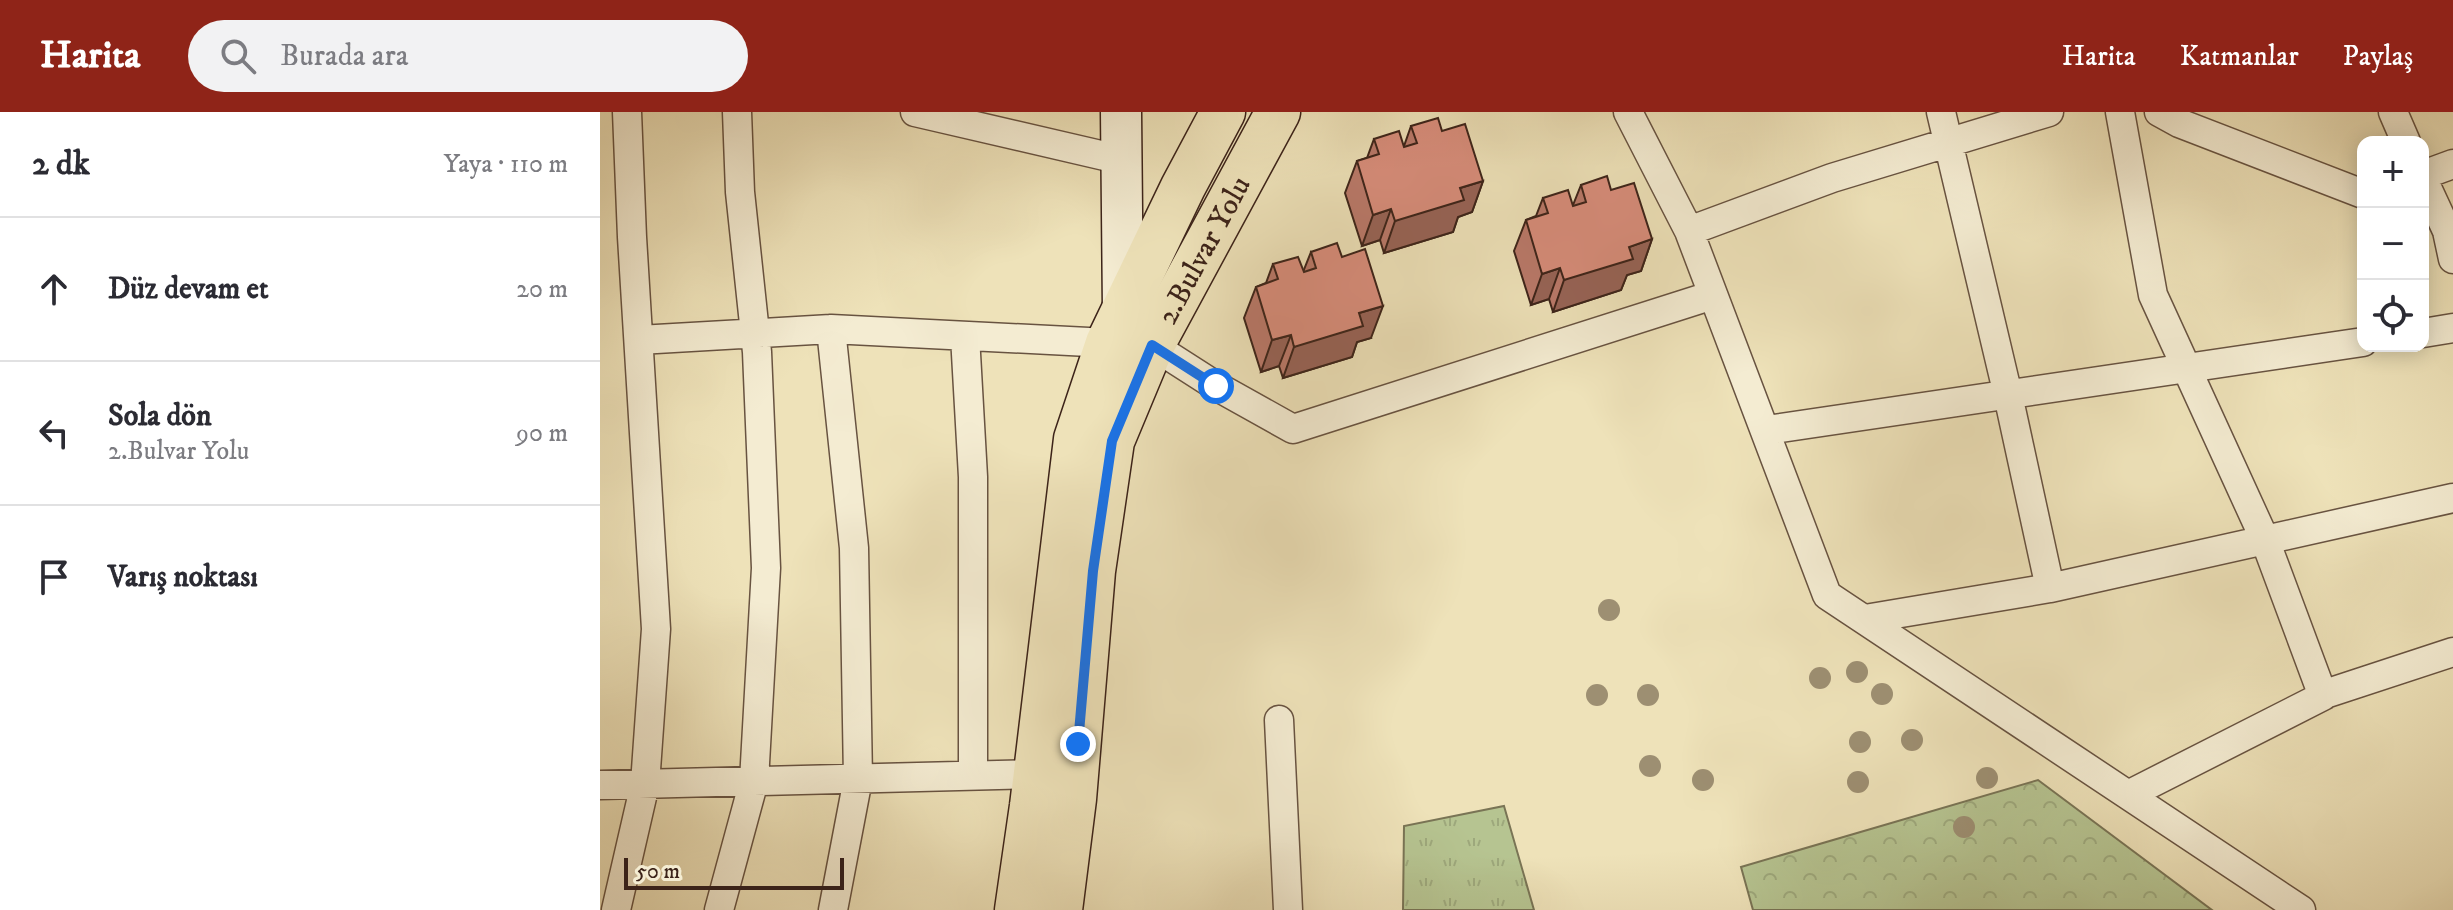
<!DOCTYPE html>
<html lang="tr">
<head>
<meta charset="utf-8">
<style>
  body { margin:0; font-family:"IM FELL DW Pica",serif; background:#f2f2f3; color:#2b2b33 }
  .controls { position:absolute; right:24px; top:24px; display:grid; overflow:hidden; border-radius:16px; box-shadow:0 4px 20px #0003 }
  .controls button { width:72px; height:72px; display:grid; place-items:center; padding:0; border:0; border-bottom:2px solid #e1e1e2; background:#fff; color:#2b2b33; font:40px sans-serif }
  .scale { position:absolute; left:24px; bottom:20px; width:220px; box-sizing:border-box; padding-left:8px; border:4px solid #3c2319; border-top:0; font-size:22px; line-height:28px; white-space:nowrap; color:#3c2319; -webkit-text-stroke:6px #f4ecd2; paint-order:stroke }
  .stop { position:absolute; width:24px; height:24px; margin:-18px; border:6px solid #1a73e8; border-radius:50%; background:#fff }
  .stop.end { background:#1a73e8; border-color:#fff; box-shadow:0 2px 8px #0008 }
  .list { margin:0; padding:0; list-style:none }
  h2 { display:flex; justify-content:space-between; align-items:center; height:104px; margin:0; padding:0 32px; font-size:34px }
  h2 small { font-size:26px; font-weight:400; color:#7c7c81 }
  .list li { display:grid; grid-template-columns:52px 1fr auto; gap:24px; align-items:center; box-sizing:border-box; height:144px; padding:0 32px; border-top:2px solid #e1e1e2 }
  .list b { display:block; font-size:30px; white-space:nowrap }
  .list p { margin:0; font-size:26px; white-space:nowrap; color:#7c7c81 }
  .list em { font-size:26px; font-style:normal; color:#7c7c81 }
  .icon { flex:none; width:44px; height:44px; fill:none; stroke:currentColor; stroke-width:2; stroke-linecap:round; stroke-linejoin:round }
  .map { position:relative; flex:none; width:1853px; height:798px; overflow:hidden }
  header { display:flex; align-items:center; gap:48px; box-sizing:border-box; height:112px; padding:0 40px; background:#8f2418; color:#fff }
  header strong { font-size:38px }
  nav { display:flex; gap:44px; margin-inline-start:auto; font-size:28px }
  .search { width:560px; height:72px; background:#f2f2f3; display:flex; align-items:center; gap:20px; box-sizing:border-box; padding:0 28px; border-radius:44px; color:#7c7c81; font-size:30px }
  main { display:flex }
  aside { flex:1; background:#fff }
  .map>svg:first-child { display:block }
  .grass { fill:url(#grass-tufts); stroke:#797455; stroke-width:2 }
  .forest { fill:url(#forest-crowns); stroke:#797455; stroke-width:2 }
  .lines { fill:none; stroke-linecap:round; stroke-linejoin:round }
  .minor-casing { stroke:#685341; stroke-width:31 }
  .secondary-casing { stroke:#3c2319; stroke-width:43 }
  .primary-casing { stroke:#3c2319; stroke-width:47 }
  .minor { stroke:#f4ecd2; stroke-width:28 }
  .secondary { stroke:#f4ecd2; stroke-width:40 }
  .primary { stroke:#eee2b9; stroke-width:44 }
  .tree { fill:#9d8f72 }
  .wall { fill:#ba796a; stroke:#3c2319; stroke-width:2 }
  .shaded-wall { fill:#976356; stroke:#3c2319; stroke-width:2 }
  .building { fill:#d88d7b; stroke:#3c2319; stroke-width:2 }
  .route { stroke:#1a73e8; stroke-width:10 }
  .labels { text-anchor:middle; stroke-width:6; stroke-linejoin:round; paint-order:stroke }
  .street-label { font-size:30px; fill:#3c2319; stroke:#f4ecd2 }
</style>
</head>
<body>
<header>
<strong>Harita</strong>
<div class="search"><svg class="icon" aria-label="search" viewBox="0 0 24 24"><circle cx="10" cy="10" r="6"/><path d="M15 15l6 6"/></svg>Burada ara</div>
<nav><a>Harita</a><a>Katmanlar</a><a>Paylaş</a></nav>
</header>
<main>
<aside>
<h2>2 dk<small>Yaya · 110 m</small></h2>
<ul class="list">
<li><svg class="icon" aria-label="ahead" viewBox="0 0 24 24"><path d="M12 20V5M6 11l6-6 6 6"/></svg><div><b>Düz devam et</b></div><em>20 m</em></li>
<li><svg class="icon" aria-label="left" viewBox="0 0 24 24"><path d="M17 20v-9H6M10 6l-5 5 5 5"/></svg><div><b>Sola dön</b><p>2.Bulvar Yolu</p></div><em>90 m</em></li>
<li><svg class="icon" aria-label="arrive" viewBox="0 0 24 24"><path d="M6 21V4h12l-3 4 3 4H6"/></svg><div><b>Varış noktası</b></div></li>
</ul>
</aside>
<div class="map">
<svg width="1853" height="798" viewBox="0 0 1853 798">
  <defs>
    <pattern id="grass-tufts" width="24" height="20" patternUnits="userSpaceOnUse" patternTransform="scale(2)"><rect width="24" height="20" fill="#b6c491"/><path d="M3 7l-1-3M5 7V3M7 7l1-3M15 17l-1-3M17 17v-4M19 17l1-3" fill="none" stroke="#9da87c"/></pattern>
    <pattern id="forest-crowns" width="20" height="18" patternUnits="userSpaceOnUse" patternTransform="scale(2)"><rect width="20" height="18" fill="#b6c491"/><path d="M2 6a3 3 0 1 1 6 0M12 15a3 3 0 1 1 6 0" fill="none" stroke="#9da87c"/></pattern>
  </defs>
  <rect width="100%" height="100%" fill="#eee2b9"/>
  <filter id="stains"><feTurbulence type="fractalNoise" baseFrequency=".0025" numOctaves="4"/><feColorMatrix values="0 0 0 0 .2 0 0 0 0 .09 0 0 0 0 .02 0 0 0 .5 -.17"/></filter>
  <radialGradient id="worn" r=".72"><stop offset=".6" stop-color="#630" stop-opacity="0"/><stop offset="1" stop-color="#630" stop-opacity=".3"/></radialGradient>
  <!-- grass -->
  <path class="grass" d="M904 694 934 798H803L804 714Z"/>
  <!-- forest -->
  <path class="forest" d="M1438 668 1612 798H1153L1141 755Z"/>
  <g class="lines">
    <defs>
      <path id="minor" d="M315 0 522 48
        M1028 0 1089 119 1227 483 1701 798
        M1520 0 1553 183 1665 428 1723 584 1528 683
        M1559 0 1579 11 1763 82
        M1793 0 1806 30
        M1823 63 1853 52
        M1823 67 1847 119 1853 147
        M1089 119 1232 66 1449 0
        M1823 221 1853 216
        M365 224 373 365V663
        M39 228 231 217
        M552 233 616 274 693 317 1113 183
        M1167 318 1763 230
        M1450 476 1853 386
        M1265 507 1450 476 1408 283 1341 0
        M1722 583 1853 540
        M679 608 688 798
        M0 673 436 662
        M16 798 45 672 56 517 32 125 27 0
        M119 798 154 669 166 456 157 240 140 80 137 0
        M233 798 258 667 254 436 231 217 508 231"/>
      <path id="secondary" d="M521 0 523 200"/>
      <g id="primary">
        <path d="M417 798 432 694 476 327 508 231 583 75 623 0"/>
        <path id="s1" d="M460 798 474 687 493 459 512 329 552 233 678 0"/>
      </g>
    </defs>
    <!-- minor casing -->
    <use href="#minor" class="minor-casing"/>
    <!-- secondary casing -->
    <use href="#secondary" class="secondary-casing"/>
    <!-- primary casing -->
    <use href="#primary" class="primary-casing"/>
    <!-- minor -->
    <use href="#minor" class="minor"/>
    <!-- secondary -->
    <use href="#secondary" class="secondary"/>
    <!-- primary -->
    <use href="#primary" class="primary"/>
  </g>
  <!-- trees -->
  <g class="tree">
    <circle cx="1009" cy="498" r="11"/>
    <circle cx="1257" cy="560" r="11"/>
    <circle cx="1220" cy="566" r="11"/>
    <circle cx="1282" cy="582" r="11"/>
    <circle cx="997" cy="583" r="11"/>
    <circle cx="1048" cy="583" r="11"/>
    <circle cx="1312" cy="628" r="11"/>
    <circle cx="1260" cy="630" r="11"/>
    <circle cx="1050" cy="654" r="11"/>
    <circle cx="1387" cy="666" r="11"/>
    <circle cx="1103" cy="668" r="11"/>
    <circle cx="1258" cy="670" r="11"/>
    <circle cx="1364" cy="715" r="11"/>
  </g>
  <!-- wall -->
  <path class="wall" d="M811 14 842 19 883 69 872 100 858 105 853 120 784 141 780 128 762 134 745 81 757 49 767 46 774 27 804 34Z
    M981 73 1011 78 1052 127 1041 159 1027 163 1021 178 953 200 949 187 931 193 914 139 926 108 936 104 943 86 973 93Z
    M711 140 771 226 757 230 752 245 683 266 679 254 661 260 644 206 656 175 666 171 673 152 703 160Z"/>
  <!-- shaded-wall -->
  <path class="shaded-wall" d="M883 69 872 100 858 105 853 120 784 141 795 109 860 76Z
    M791 97 780 128 762 134 773 103Z
    M1052 127 1041 159 1027 163 1021 178 953 200 964 168 1029 135Z
    M960 156 949 187 931 193 942 162Z
    M783 194 771 226 757 230 752 245 683 266 694 235 759 201Z
    M691 223 679 254 661 260 672 228Z"/>
  <!-- building -->
  <path class="building" d="M838 6 842 19 865 12 883 69 860 76 864 88 795 109 791 97 773 103 757 49 779 42 774 27 799 19 804 35 817 31 811 14Z
    M1007 64 1011 78 1034 71 1052 127 1029 135 1033 147 964 168 960 156 942 162 926 108 948 101 943 86 968 78 973 94 986 90 981 73Z
    M737 131 742 145 765 137 783 194 759 201 763 214 694 235 691 223 672 228 656 175 678 167 673 152 698 145 704 160 716 156 711 140Z"/>
  <g class="lines">
    <!-- route -->
    <path class="route" d="M478 632 493 459 512 329 552 233 616 274"/>
  </g>
  <g class="labels">
    <!-- street labels -->
    <g class="street-label">
      <text dy="10" stroke="none"><textPath href="#s1" startOffset="684">2.Bulvar Yolu</textPath></text>
    </g>
  </g>
  <rect width="100%" height="100%" filter="url(#stains)"/>
  <rect width="100%" height="100%" fill="url(#worn)"/>
</svg>
<div class="controls">
<button>+</button>
<button>−</button>
<button><svg class="icon" aria-label="locate" viewBox="0 0 24 24"><circle cx="12" cy="12" r="6"/><path d="M12 2v4M12 18v4M2 12h4M18 12h4"/></svg></button>
</div>
<div class="scale">50 m</div>
<div class="stop" style="left:616px;top:274px"></div>
<div class="stop end" style="left:478px;top:632px"></div>
</div>
</main>
</body>
</html>
